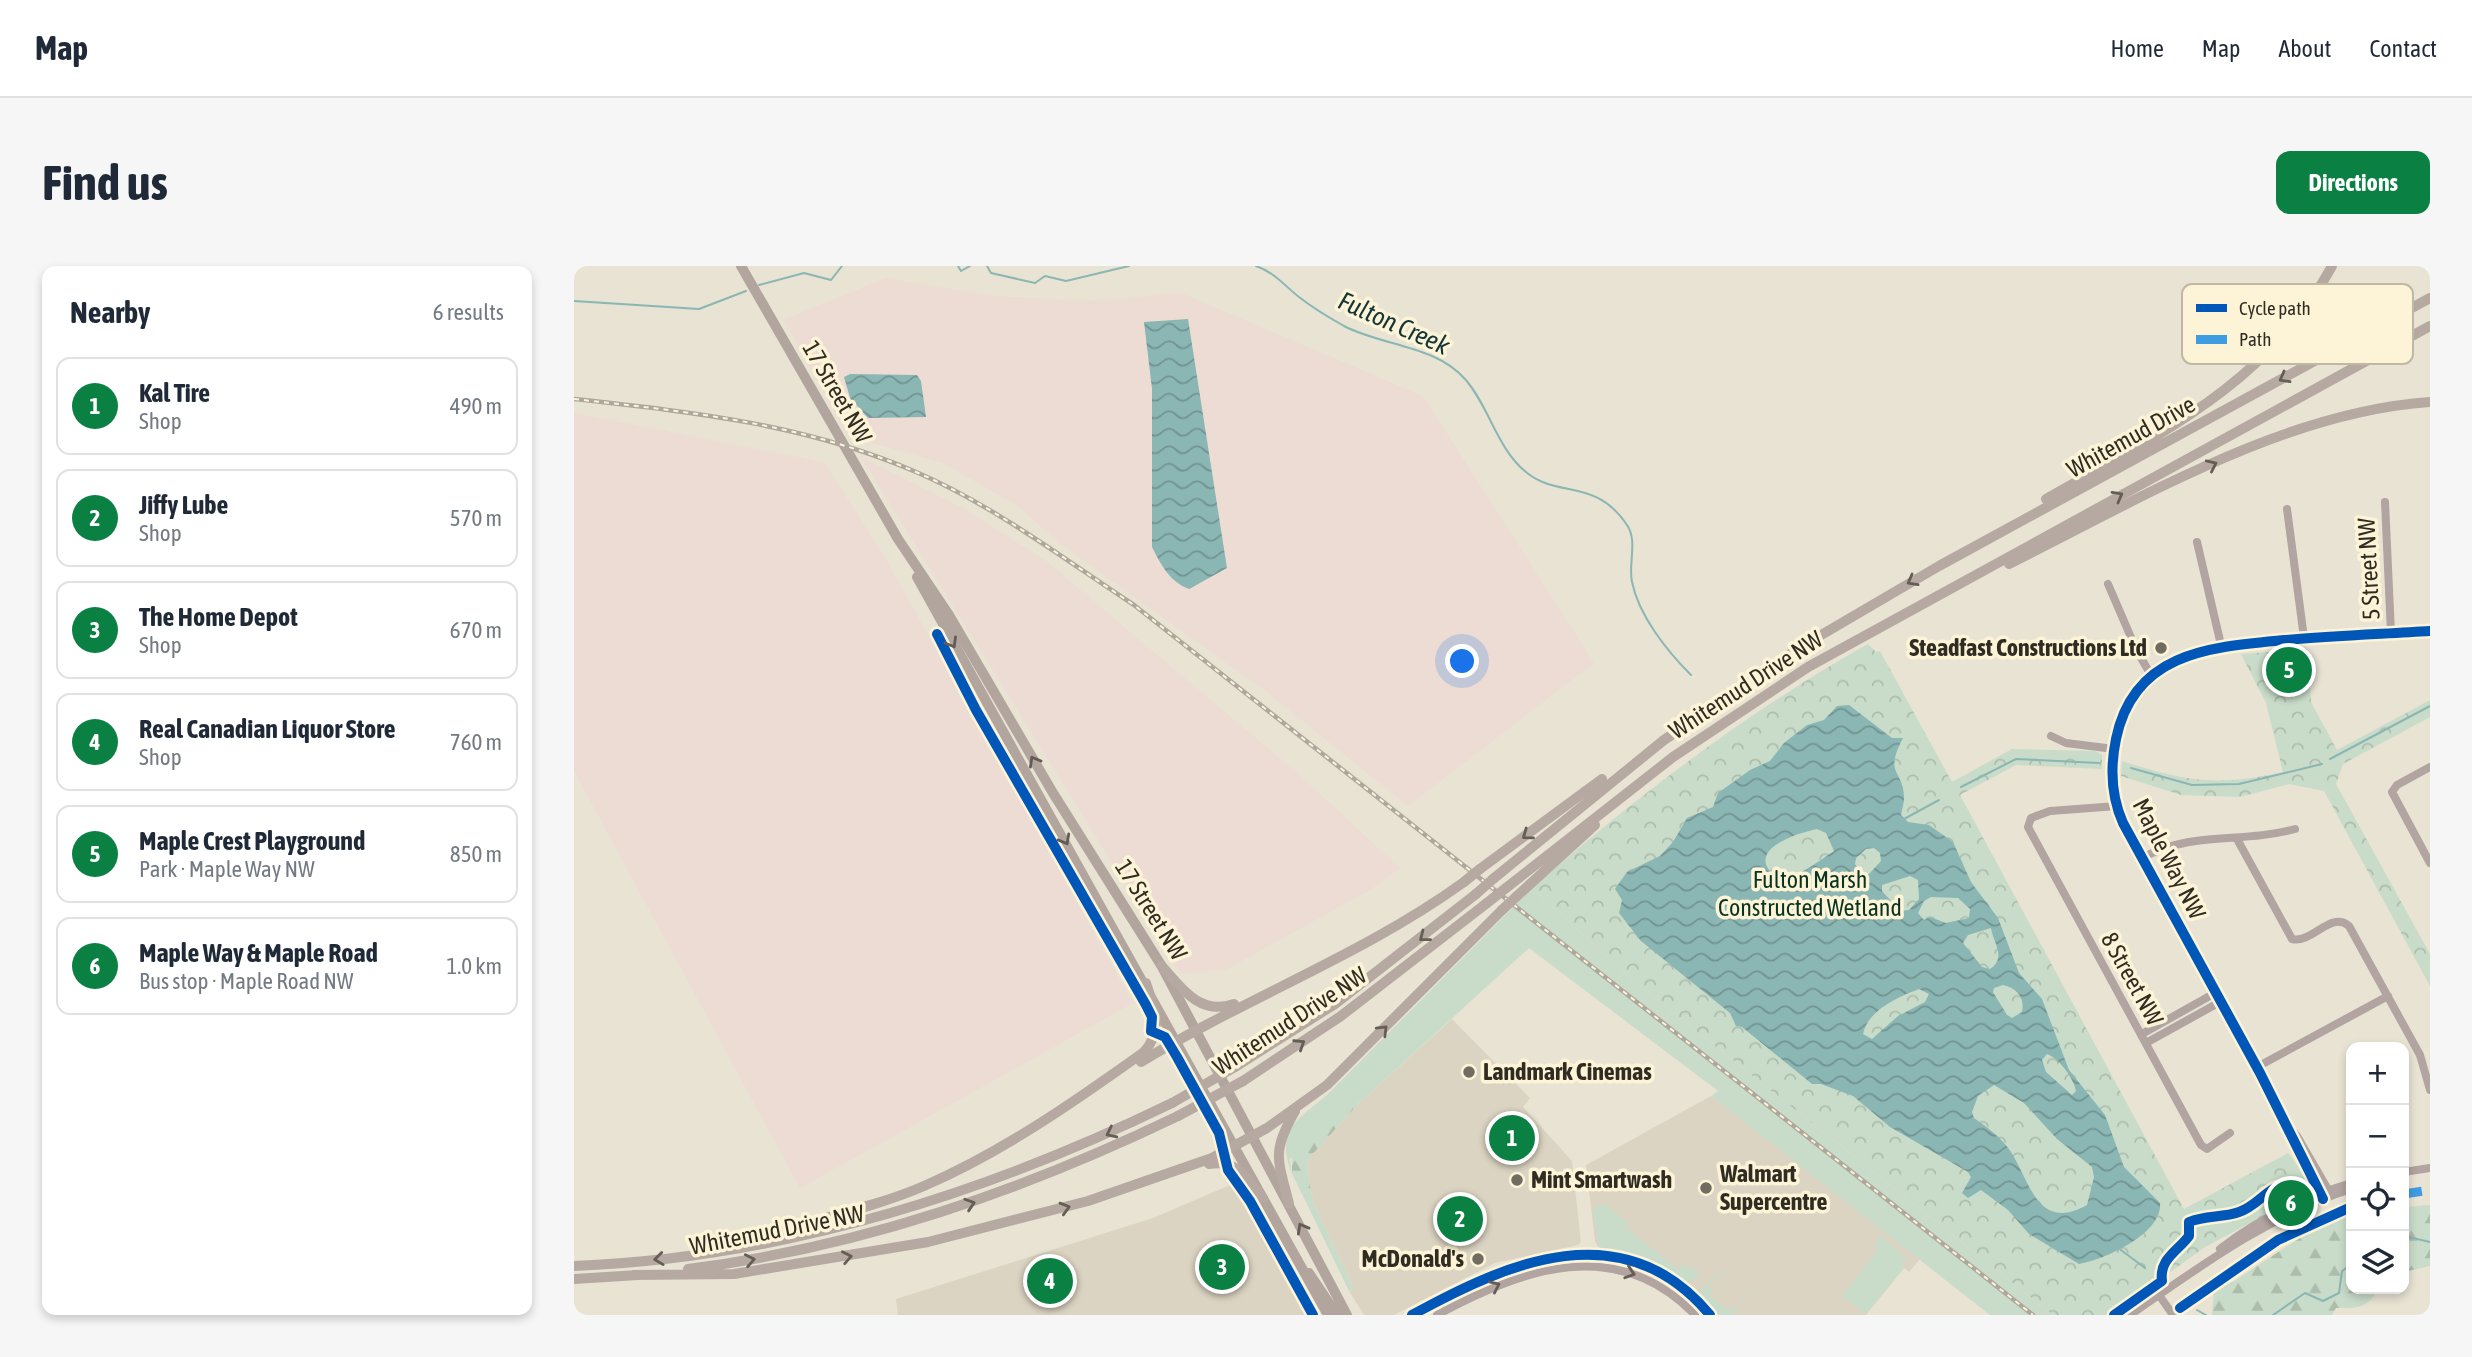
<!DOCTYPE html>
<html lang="en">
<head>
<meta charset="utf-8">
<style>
  body { margin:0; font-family:"Asap Condensed",sans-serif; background:#f6f6f7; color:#1f2937 }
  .controls { position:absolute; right:21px; bottom:21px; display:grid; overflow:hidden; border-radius:14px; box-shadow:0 4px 10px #0003 }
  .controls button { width:63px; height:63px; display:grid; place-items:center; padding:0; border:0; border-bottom:2px solid #e0e1e3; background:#fff; color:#1f2937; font:35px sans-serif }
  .you { position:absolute; left:889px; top:396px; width:24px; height:24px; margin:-18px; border:5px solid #fff; border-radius:50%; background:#1a73e8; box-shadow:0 0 0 10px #1a73e833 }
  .badge { display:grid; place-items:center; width:46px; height:46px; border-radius:50%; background:#0b8043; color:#fff; font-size:23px; font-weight:700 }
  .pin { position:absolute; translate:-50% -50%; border:4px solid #fff; box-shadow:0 2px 7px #0006 }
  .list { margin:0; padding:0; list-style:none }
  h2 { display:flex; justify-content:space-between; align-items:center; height:91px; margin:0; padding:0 28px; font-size:30px }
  h2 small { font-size:23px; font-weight:400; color:#747a83 }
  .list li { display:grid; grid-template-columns:46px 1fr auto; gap:21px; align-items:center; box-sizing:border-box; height:98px; margin:0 14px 14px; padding:0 14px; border:2px solid #e0e1e3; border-radius:14px }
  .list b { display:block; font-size:26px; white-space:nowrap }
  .list p { margin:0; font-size:23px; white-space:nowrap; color:#747a83 }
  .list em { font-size:23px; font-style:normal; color:#747a83 }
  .icon { flex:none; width:38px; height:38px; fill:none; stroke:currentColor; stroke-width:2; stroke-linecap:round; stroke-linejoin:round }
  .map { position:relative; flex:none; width:1856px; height:1049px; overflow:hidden; border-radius:14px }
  header { display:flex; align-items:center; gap:42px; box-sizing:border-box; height:98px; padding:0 35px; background:#fff; border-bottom:2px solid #e0e1e3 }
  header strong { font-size:33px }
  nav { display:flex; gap:38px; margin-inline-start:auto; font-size:24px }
  .intro { display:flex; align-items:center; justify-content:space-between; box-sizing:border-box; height:168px; padding:0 42px }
  h1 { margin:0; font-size:49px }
  .button { padding:18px 32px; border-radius:14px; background:#0b8043; color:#fff; font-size:24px; font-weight:700 }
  main { display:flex; gap:42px; padding:0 42px }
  aside { flex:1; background:#fff; border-radius:14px; box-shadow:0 4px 10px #0003 }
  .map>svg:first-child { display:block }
  .commercial { fill:#dcd4c2 }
  .industrial { fill:#eddcd4 }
  .grass { fill:#c9dcc9 }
  .forest { fill:url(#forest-firs) }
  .park { fill:url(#park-crowns) }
  .water { fill:url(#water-waves); fill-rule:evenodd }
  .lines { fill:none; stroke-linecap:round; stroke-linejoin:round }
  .stream { stroke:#8ab6b4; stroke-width:2 }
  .minor { stroke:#b1a4a1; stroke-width:8 }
  .major { stroke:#b2a59e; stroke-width:10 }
  .highway { stroke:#b5a9a1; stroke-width:10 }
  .rail-casing { stroke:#ada79d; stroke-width:4.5 }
  .rail { stroke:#fdf4d8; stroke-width:2; stroke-dasharray:5; stroke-linecap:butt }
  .highway-bridge { stroke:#b5a9a1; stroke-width:10 }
  .quiet { stroke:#3e9ce0; stroke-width:9; stroke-dasharray:18 9; stroke-linecap:butt }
  .cycleway-casing { stroke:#fdf4d8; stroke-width:15 }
  .cycleway { stroke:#0057b8; stroke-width:10 }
  .oneway { stroke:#655e55 }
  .oneway2 { stroke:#645c54 }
  .oneway3 { stroke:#645c55 }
  .poi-dot { fill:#706c60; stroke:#fdf4d8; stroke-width:2.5 }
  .labels { text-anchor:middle; stroke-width:7; stroke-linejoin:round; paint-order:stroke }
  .street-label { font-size:24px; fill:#302c22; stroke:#fdf4d8 }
  .poi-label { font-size:24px; font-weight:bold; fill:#302c22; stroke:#fdf4d8; text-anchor:start }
  .park-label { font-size:24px; fill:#083421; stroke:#fdf4d8 }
  .water-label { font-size:26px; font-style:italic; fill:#153638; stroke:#fdf4d8 }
  .key { fill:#fdf4d8; stroke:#c0b8a1; stroke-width:2 }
  .key-label { font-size:19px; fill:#302c22 }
</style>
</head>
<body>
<header>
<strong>Map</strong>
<nav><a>Home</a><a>Map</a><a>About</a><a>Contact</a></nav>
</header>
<div class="intro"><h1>Find us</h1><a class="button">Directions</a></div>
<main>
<aside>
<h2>Nearby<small>6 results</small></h2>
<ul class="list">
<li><span class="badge">1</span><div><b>Kal Tire</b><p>Shop</p></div><em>490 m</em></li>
<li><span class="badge">2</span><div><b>Jiffy Lube</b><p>Shop</p></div><em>570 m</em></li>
<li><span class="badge">3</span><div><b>The Home Depot</b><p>Shop</p></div><em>670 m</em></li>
<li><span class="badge">4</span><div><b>Real Canadian Liquor Store</b><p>Shop</p></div><em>760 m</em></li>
<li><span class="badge">5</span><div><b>Maple Crest Playground</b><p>Park · Maple Way NW</p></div><em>850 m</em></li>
<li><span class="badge">6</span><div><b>Maple Way &amp; Maple Road</b><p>Bus stop · Maple Road NW</p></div><em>1.0 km</em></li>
</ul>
</aside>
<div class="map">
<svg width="1856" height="1049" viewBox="0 0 1856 1049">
  <defs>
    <pattern id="forest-firs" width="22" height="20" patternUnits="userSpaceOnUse" patternTransform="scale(1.75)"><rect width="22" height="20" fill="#c9dcc9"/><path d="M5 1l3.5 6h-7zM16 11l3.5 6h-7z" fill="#adbdac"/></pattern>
    <pattern id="park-crowns" width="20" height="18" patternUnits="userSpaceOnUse" patternTransform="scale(1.75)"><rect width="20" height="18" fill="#c9dcc9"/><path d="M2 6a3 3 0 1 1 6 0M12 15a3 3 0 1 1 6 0" fill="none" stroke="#adbdac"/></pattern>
    <pattern id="water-waves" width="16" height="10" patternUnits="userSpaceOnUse" patternTransform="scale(1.75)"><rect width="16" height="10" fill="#8ab6b4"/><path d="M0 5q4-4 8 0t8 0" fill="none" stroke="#719492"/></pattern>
  </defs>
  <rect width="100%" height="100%" fill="#e8e3d3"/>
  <!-- commercial -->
  <path class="commercial" d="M878 753 956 832 949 841 998 895 1007 976 1004 979 921 997 820 1049H790L775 1025 780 1023 739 936 733 903 735 892 785 837Z
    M1137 830 1346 993 1335 1006 1330 1002 1292 1049H1144L1110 1015 1083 998 1024 981 1021 975 1012 899Z
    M656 919 677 945 737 1049H324L322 1033 579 952Z"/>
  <!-- industrial -->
  <path class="industrial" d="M311 12 421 30 520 35 607 27 849 130 1020 397 834 540 694 427 484 276 444 240 369 197 274 170 210 54Z
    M0 147 250 196 310 290 559 737 226 922 0 505Z
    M287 191 389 242 472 295 722 506 826 602 796 624 653 703 607 708Z"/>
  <!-- grass -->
  <path class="grass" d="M958 622 1062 717 1479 1049H1416L1137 830 1144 825 955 682 785 837 783 833 716 893 718 908C701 864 722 855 753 829Z
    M739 936 780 1023 775 1025 733 938Z
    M1024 939H1032L1054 957 1052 962 1104 1003 1108 999 1123 1004 1125 1011 1115 1017 1068 991 1025 981 1019 946Z
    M1306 969 1333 993 1327 999 1330 1002 1292 1048 1268 1030 1304 984 1300 980Z
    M1150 1006V1010L1144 1009 1134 1021 1139 1026 1136 1030 1155 1045 1158 1041 1163 1043 1175 1029 1172 1025 1177 1028 1158 1049H1146L1125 1026 1141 1010Z"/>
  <!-- forest -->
  <path class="forest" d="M774 828H779L785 837 735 892 733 903 739 936 733 938 718 908V884Z
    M1856 939V1000L1830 1006V941Z
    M1777 947V1023H1789L1801 1029C1790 1044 1779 1042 1762 1042L1758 1049H1638L1640 1024 1649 1017 1659 1016 1742 961Z"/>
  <!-- park -->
  <path class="park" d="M1294 378 1302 386 1306 385 1378 516 1438 483 1521 485 1528 489V503L1442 499 1386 529 1610 943 1714 887 1737 918 1734 926 1631 981 1537 1049H1479L1062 717 958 622C1063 530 1173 446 1294 378Z
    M1734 383 1737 436 1763 484 1856 434V451L1769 498 1762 518 1856 688V720L1750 525 1715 518 1666 531 1607 529 1547 510 1548 495C1611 515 1643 521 1709 506L1692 437 1667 388Z"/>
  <!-- water -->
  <path class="water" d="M614 53 653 302 615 323C596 316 587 299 578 281V123L570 56Z
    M276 108 343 109 347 115 352 151 294 152 276 132 270 111Z
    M1275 439 1318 472H1329C1309 510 1330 503 1330 532 1330 538 1328 543 1327 549L1334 556 1355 559 1379 576 1397 616 1424 652 1445 707 1468 733 1495 804 1531 849 1550 901 1586 937C1589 968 1529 994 1505 998L1455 968 1434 944 1407 924 1394 932 1388 927 1397 911 1394 906 1316 861 1279 830 1247 818H1238L1168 761 1162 760 1156 747 1067 675 1045 647 1048 634 1041 623 1053 606 1086 590 1099 576 1113 552 1139 541 1144 527 1176 504 1196 495 1210 477 1233 459 1250 454 1263 440ZM1243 563 1252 567 1260 585 1220 612 1208 615C1164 587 1219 568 1243 563ZM1300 582 1306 587 1307 595 1295 608H1288L1281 598 1282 592 1292 583ZM1336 610 1344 614 1345 633 1335 644 1326 645 1308 625V619ZM1357 631 1384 632 1396 643 1395 652 1372 657 1356 651 1350 654 1344 647 1350 635ZM1417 662C1419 676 1433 692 1416 703L1408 701 1389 677 1394 669ZM1429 719C1443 722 1451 731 1448 746L1438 752 1433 749 1419 726 1420 722ZM1345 723 1355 728 1351 736 1324 750 1298 773 1289 768C1294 744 1324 731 1345 723ZM1473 788C1485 792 1500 813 1502 825L1498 829 1472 806 1468 794ZM1420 819 1450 837 1483 873 1518 901 1520 911 1513 939C1464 966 1457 918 1437 886 1428 872 1414 862 1400 852L1398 846 1404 830Z"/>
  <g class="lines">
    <!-- stream -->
    <path class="stream" d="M384 0 387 5 396 0
      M413 0 417 7 461 17 471 10 492 15 555 0
      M682 0C700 6 711 20 725 31 739 42 754 51 770 60 808 80 861 79 891 113 915 140 923 183 952 206 984 233 1021 211 1053 259 1064 275 1054 298 1058 316 1065 350 1093 385 1117 409
      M185 19 230 7 257 14 268 0
      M0 35 125 43 172 25
      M1756 493 1856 440
      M1557 502 1618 519 1665 518 1748 498
      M1387 521 1442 493 1525 497
      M1330 553 1365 534
      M1830 970 1856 976
      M1547 984 1571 1002
      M1623 1044 1632 1049
      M1699 1049 1731 1027 1749 1035 1765 1027 1768 1005 1777 999"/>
    <!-- minor -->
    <path class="minor" d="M1811 236 1817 367
      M1713 243 1730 372
      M1623 276 1647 379
      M1534 318 1562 383 1578 411
      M1477 470 1492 477 1540 483
      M1856 501 1823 519 1818 526 1856 597
      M1543 540 1476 545 1457 552 1454 561 1627 879 1633 883 1656 867
      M1663 573 1718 673C1738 678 1757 644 1775 660L1846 789 1856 824
      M1568 592C1621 564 1665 578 1721 563
      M1568 768 1641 727
      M1572 777 1646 736
      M1683 801 1814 730
      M1712 857 1723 870 1756 927
      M1830 906 1856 902
      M1749 933 1686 807 1549 557C1537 530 1536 502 1542 473 1560 385 1638 381 1711 374 1759 370 1808 368 1856 365
      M1646 983C1684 953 1731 931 1777 917
      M1585 1029 1599 1049
      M838 1049C934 996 1050 945 1136 1049
      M863 1049C948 1003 1043 968 1121 1049
      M1556 1049C1625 1001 1696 949 1777 923"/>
    <!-- major -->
    <path class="major" d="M167 0 324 273 375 349 479 527 587 699 773 1049
      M343 311 754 1049
      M735 1007 763 1049"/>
    <!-- highway -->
    <path class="highway" d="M1472 233C1584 169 1694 118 1758 0
      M1435 298C1564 234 1709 146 1856 136
      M906 603 1028 513
      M919 613 1090 474 1225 382 1365 300 1856 32
      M932 622 1099 491 1234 401 1856 60
      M943 630 1021 559
      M587 699C607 722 626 750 660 738
      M567 796C673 731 789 689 890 616
      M661 801 761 738 902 628
      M669 815 767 750 913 637
      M635 898C663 893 673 912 689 932
      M715 938C704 893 697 887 721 845
      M187 972C241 952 297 943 350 920 430 885 500 836 570 786 590 763 581 744 572 717
      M0 1000C209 992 411 928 598 837
      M114 1003C287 981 448 925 604 850
      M59 1009 160 1008 354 976 514 935 638 892 693 862 753 819 928 644
      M0 1013 64 1009"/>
    <defs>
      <path id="rail" d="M0 133C118 146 232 158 342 206 419 239 490 293 560 339L1459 1049"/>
    </defs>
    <!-- rail casing -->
    <use href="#rail" class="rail-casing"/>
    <!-- rail -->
    <use href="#rail" class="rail"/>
    <!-- highway-bridge -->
    <path class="highway-bridge" d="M890 616 906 603
      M902 628 919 613
      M913 637 932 622
      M928 644 943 630
      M598 837 661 801
      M604 850 669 815"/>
    <!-- quiet -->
    <path class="quiet" d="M1830 928 1856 924"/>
    <defs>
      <path id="cycleway" d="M363 368 402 444 572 739 578 751 577 765 591 771 603 791 645 867 654 904 676 935 739 1049
        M1749 933 1686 807 1549 557C1537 530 1536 502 1542 473 1560 385 1638 381 1711 374 1759 370 1808 368 1856 365
        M1606 1042 1704 974 1777 941
        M838 1049C934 996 1050 945 1136 1049
        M1540 1049 1588 1015C1585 993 1603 986 1615 970V956C1632 949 1648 952 1665 946 1686 939 1694 918 1718 918"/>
    </defs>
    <!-- cycleway casing -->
    <use href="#cycleway" class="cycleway-casing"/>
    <!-- cycleway -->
    <use href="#cycleway" class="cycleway"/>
  </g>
  <!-- one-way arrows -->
  <defs><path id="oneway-chevron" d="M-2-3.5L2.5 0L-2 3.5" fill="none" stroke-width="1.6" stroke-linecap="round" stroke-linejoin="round" transform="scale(1.75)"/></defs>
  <g class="oneway">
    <use href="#oneway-chevron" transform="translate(1710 112) rotate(151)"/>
    <use href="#oneway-chevron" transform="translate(1638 199) rotate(-25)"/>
    <use href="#oneway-chevron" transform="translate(1544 230) rotate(-29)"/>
    <use href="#oneway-chevron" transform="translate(1338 315) rotate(151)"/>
    <use href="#oneway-chevron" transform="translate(953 569) rotate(144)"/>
    <use href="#oneway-chevron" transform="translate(850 671) rotate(142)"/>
    <use href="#oneway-chevron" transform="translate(809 764) rotate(-45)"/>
    <use href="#oneway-chevron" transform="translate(726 778) rotate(-33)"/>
    <use href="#oneway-chevron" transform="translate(537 867) rotate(154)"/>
    <use href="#oneway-chevron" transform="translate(396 938) rotate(-18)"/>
    <use href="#oneway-chevron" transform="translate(491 942) rotate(-16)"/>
    <use href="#oneway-chevron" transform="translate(273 991) rotate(-11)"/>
    <use href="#oneway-chevron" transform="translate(85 993) rotate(173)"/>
    <use href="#oneway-chevron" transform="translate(176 994) rotate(-11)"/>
  </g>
  <g class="oneway2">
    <use href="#oneway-chevron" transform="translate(378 377) rotate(60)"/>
    <use href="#oneway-chevron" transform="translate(460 495) rotate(-120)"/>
    <use href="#oneway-chevron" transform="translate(491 574) rotate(61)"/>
    <use href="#oneway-chevron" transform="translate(728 962) rotate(-119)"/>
  </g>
  <g class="oneway3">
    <use href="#oneway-chevron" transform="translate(1056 1007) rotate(18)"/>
    <use href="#oneway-chevron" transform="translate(921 1020) rotate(-25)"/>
  </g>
  <!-- markers -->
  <g class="poi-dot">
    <circle cx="1587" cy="382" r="7"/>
    <circle cx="895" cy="806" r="7"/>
    <circle cx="943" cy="914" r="7"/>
    <circle cx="1132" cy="922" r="7"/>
    <circle cx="904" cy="993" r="7"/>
  </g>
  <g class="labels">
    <!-- street labels -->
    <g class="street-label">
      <text transform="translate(263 126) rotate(60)" y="8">17 Street NW</text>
      <text transform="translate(1557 171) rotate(-29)" y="8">Whitemud Drive</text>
      <text transform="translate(1795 303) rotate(-93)" y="8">5 Street NW</text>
      <text transform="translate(1172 419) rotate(-33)" y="8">Whitemud Drive NW</text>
      <text transform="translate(1595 593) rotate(63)" y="8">Maple Way NW</text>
      <text transform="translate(577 644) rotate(58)" y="8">17 Street NW</text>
      <text transform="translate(1558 713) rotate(61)" y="8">8 Street NW</text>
      <text transform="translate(716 755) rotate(-33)" y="8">Whitemud Drive NW</text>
      <text transform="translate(203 964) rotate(-11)" y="8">Whitemud Drive NW</text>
    </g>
    <!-- poi labels -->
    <g class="poi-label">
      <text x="1573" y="390" text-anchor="end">Steadfast Constructions Ltd</text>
      <text x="909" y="814">Landmark Cinemas</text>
      <text x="1146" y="916">Walmart<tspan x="1146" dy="28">Supercentre</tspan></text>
      <text x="957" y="922">Mint Smartwash</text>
      <text x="890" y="1001" text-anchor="end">McDonald's</text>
    </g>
    <!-- park labels -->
    <g class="park-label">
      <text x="1236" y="622">Fulton Marsh<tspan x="1236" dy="28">Constructed Wetland</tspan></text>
    </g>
    <!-- water labels -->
    <g class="water-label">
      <text transform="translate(820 57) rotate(24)" y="9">Fulton Creek</text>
    </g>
  </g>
  <!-- legend -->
  <rect x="1608" y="18" width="231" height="80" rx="10" class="key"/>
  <rect x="1622" y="38" width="31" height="8" fill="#0057b8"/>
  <rect x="1622" y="69" width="31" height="9" fill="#3e9ce0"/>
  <g class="key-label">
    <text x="1665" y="49">Cycle path</text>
    <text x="1665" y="80">Path</text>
  </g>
</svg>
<div class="controls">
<button>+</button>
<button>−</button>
<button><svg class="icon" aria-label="locate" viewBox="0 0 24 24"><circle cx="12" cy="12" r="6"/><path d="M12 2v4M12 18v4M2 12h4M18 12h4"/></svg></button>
<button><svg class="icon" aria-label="layers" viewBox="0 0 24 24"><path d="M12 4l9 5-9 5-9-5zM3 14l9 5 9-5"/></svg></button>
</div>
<div class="you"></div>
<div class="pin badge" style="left:938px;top:872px">1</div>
<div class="pin badge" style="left:886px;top:953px">2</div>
<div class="pin badge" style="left:648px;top:1001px">3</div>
<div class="pin badge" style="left:476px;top:1015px">4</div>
<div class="pin badge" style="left:1715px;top:404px">5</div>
<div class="pin badge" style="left:1717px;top:937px">6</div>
</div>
</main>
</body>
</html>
